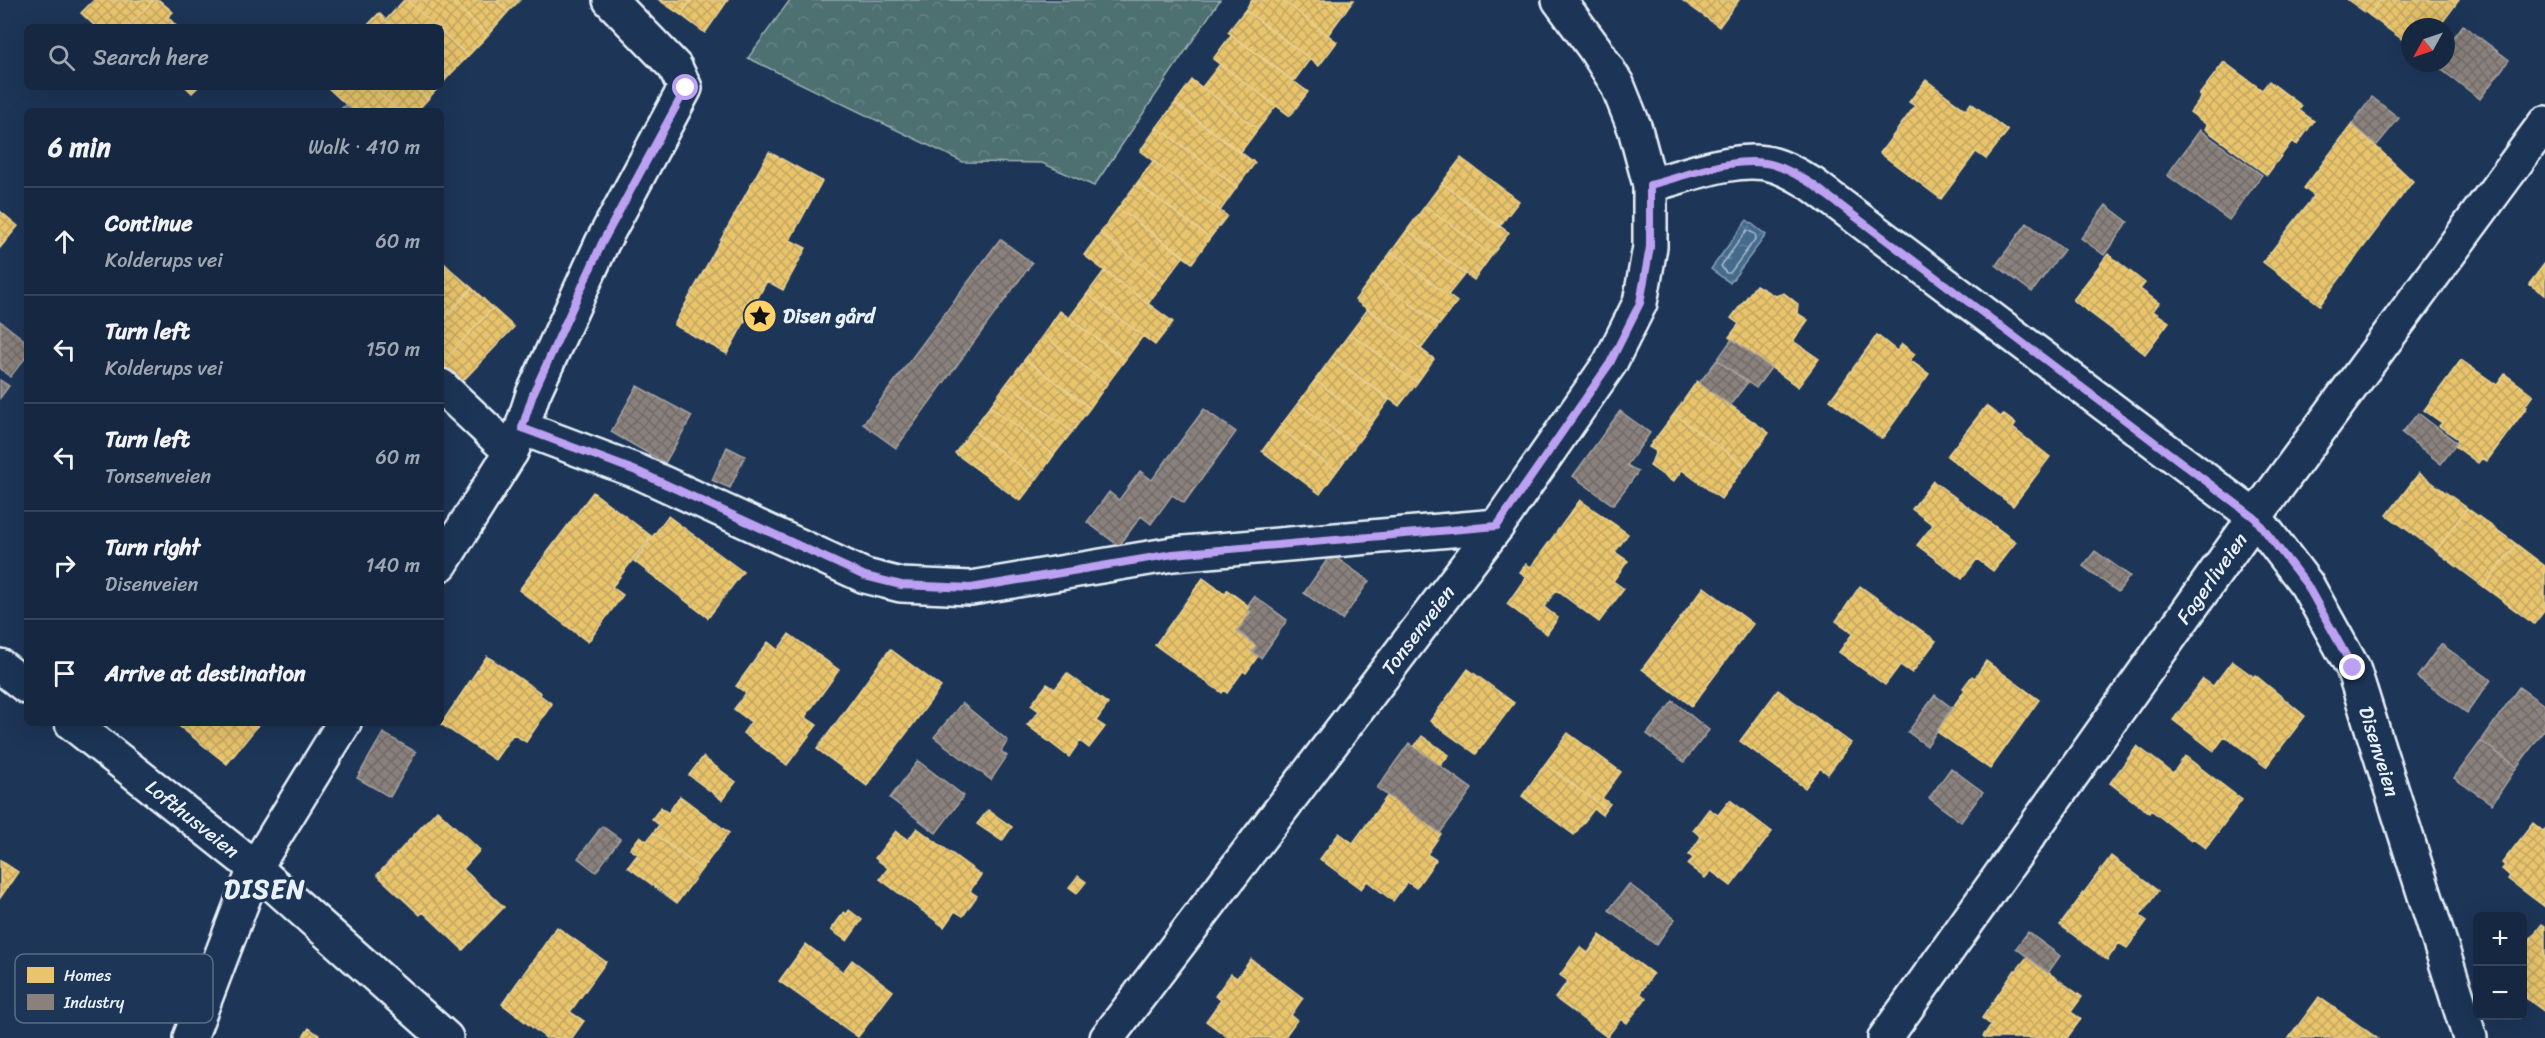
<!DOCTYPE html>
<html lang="en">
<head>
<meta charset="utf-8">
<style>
  body { margin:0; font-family:Sriracha,sans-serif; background:#23344c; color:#f1f3f6 }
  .controls { position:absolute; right:18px; bottom:18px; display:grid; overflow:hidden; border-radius:9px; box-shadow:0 6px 24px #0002 }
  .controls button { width:54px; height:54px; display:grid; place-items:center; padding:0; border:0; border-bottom:2px solid #35445a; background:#162841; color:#f1f3f6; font:30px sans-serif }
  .compass { position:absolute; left:2401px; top:18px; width:54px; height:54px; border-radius:50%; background:#162841; box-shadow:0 6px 24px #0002; rotate:230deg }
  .stop { position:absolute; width:18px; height:18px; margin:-14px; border:4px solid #bca0f2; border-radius:50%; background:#fff }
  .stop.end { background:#bca0f2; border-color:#fff; box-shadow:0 2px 6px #0008 }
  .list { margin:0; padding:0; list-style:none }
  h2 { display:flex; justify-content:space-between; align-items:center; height:78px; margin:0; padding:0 24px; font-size:26px }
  h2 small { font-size:20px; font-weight:400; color:#9ea6b1 }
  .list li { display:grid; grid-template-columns:39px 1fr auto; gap:18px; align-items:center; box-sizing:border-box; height:108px; padding:0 24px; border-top:2px solid #35445a }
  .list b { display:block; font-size:22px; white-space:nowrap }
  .list p { margin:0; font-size:20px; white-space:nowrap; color:#9ea6b1 }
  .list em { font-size:20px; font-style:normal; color:#9ea6b1 }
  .icon { flex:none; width:33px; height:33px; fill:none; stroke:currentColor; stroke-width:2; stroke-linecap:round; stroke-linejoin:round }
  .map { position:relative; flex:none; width:2545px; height:1038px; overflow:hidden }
  .search { position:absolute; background:#162841; box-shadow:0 6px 24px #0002; left:24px; top:24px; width:420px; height:66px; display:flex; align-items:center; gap:15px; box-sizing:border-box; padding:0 21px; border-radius:9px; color:#9ea6b1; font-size:22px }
  .panel { position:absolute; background:#162841; box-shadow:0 6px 24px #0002; left:24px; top:108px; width:420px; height:618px; border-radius:9px }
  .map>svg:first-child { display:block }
  .forest { fill:url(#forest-crowns); stroke:#9bb0b4; stroke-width:1.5 }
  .water { fill:url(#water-ripples); stroke:#86a1b7; stroke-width:1.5 }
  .homes { fill:url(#homes-cross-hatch); stroke:#e9d295; stroke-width:1.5 }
  .industry { fill:url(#industry-cross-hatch); stroke:#a6a3a1; stroke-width:1.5 }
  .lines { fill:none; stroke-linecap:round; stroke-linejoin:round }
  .shore { stroke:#a6bbcd; stroke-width:1.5 }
  .minor-casing { stroke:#e8f1f8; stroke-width:38 }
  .minor { stroke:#1d3557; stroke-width:33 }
  .route { stroke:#bca0f2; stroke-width:8 }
  .labels { text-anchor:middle; stroke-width:6; stroke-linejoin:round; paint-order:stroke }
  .poi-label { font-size:20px; font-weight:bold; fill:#e8f1f8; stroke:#1d3557; text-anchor:start }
  .street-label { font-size:20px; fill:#e8f1f8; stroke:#1d3557 }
  .district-label { font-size:26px; font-weight:bold; letter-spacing:1.5px; fill:#e8f1f8; stroke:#1d3557 }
  .key { fill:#1d3557; stroke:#5a6d87; stroke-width:1.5 }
  .key-label { font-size:16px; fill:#e8f1f8 }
</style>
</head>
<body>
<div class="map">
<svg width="2545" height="1038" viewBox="0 0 2545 1038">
  <defs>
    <pattern id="forest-crowns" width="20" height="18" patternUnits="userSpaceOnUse" patternTransform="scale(1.5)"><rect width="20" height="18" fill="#4e6f70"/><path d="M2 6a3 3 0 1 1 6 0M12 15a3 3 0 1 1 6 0" fill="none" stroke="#688485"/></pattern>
    <pattern id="water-ripples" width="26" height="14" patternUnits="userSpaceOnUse" patternTransform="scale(1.5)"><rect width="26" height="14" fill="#446b8c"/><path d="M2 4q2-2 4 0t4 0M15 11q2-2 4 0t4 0" fill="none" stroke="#5f819d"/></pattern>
    <pattern id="homes-cross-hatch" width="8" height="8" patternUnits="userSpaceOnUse" patternTransform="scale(1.5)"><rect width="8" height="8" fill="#e9c46a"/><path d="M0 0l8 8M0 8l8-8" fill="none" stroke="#c0a562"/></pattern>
    <pattern id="industry-cross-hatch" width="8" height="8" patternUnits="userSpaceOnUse" patternTransform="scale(1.5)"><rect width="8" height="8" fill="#8a817c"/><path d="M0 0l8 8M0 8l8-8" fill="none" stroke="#6f6a68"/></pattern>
  </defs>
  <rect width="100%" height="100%" fill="#1d3557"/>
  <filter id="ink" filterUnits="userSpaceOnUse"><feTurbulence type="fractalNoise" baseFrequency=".0167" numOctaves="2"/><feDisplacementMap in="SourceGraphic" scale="12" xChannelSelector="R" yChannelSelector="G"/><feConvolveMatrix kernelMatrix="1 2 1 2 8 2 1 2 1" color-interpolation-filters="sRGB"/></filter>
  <g filter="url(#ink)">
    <!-- forest -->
    <path class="forest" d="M790 0H1220L1094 186 1042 163 963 162 748 58Z"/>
    <!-- water -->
    <path class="water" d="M1747 220 1766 235 1730 283 1711 269Z"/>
    <!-- homes -->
    <path class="homes" d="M94 0H154L128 27H96L81 13Z
      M154 0H159L173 12 168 17 177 27H128Z
      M404 0H407L436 27H393L386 20Z
      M407 0H450L488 35 468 56 441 31V27H436Z
      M450 0H496L508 12 488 35Z
      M496 0H520L508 12Z
      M659 0H691L681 15Z
      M691 0H728L705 33 681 15Z
      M1252 0H1282L1337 42 1319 66 1245 10Z
      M1282 0H1326L1344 13 1328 35Z
      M1326 0H1354L1344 13Z
      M1682 0H1739L1719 27Z
      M2348 0H2380L2369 15Z
      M2380 0H2459L2439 27H2410V45L2369 15Z
      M1245 10 1310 59 1294 81 1228 32Z
      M379 13 393 27H366Z
      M441 31 468 56 448 77 441 71Z
      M1231 35 1308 92 1290 116 1213 59Z
      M2224 62 2262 90 2269 81 2302 106 2299 110 2314 121 2297 145 2292 141 2267 175 2205 129 2207 125 2190 112 2202 96 2199 95Z
      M1220 64 1276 106 1258 129 1202 87Z
      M441 71 448 77 441 85Z
      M1192 80 1258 129 1240 153 1175 103Z
      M1926 80 1966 110 1971 103 2008 131 1986 159 1976 152 1941 199 1880 153 1915 106 1909 102Z
      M186 87H198L192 93Z
      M327 87H373L399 111H353Z
      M373 87H415L428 99 417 111H399Z
      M415 87H439L428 99Z
      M1175 103 1255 163 1237 187 1157 127Z
      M2352 124 2413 181 2320 305 2263 262 2314 196 2304 188Z
      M1157 127 1237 187 1220 211 1140 151Z
      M769 152 822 181 790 240 806 248 783 290 767 281 727 354 674 325Z
      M1461 158 1519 201 1499 227 1442 183Z
      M1153 161 1227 216 1210 238 1137 183Z
      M1137 183 1210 238 1192 263 1118 208Z
      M1442 183 1509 233 1492 255 1425 206Z
      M1425 206 1492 255 1474 280 1407 230Z
      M1118 208 1184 256 1164 282 1100 233Z
      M0 211 18 226 0 248Z
      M1407 230 1465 274 1448 295 1391 252Z
      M1100 233 1164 282 1148 304 1084 255Z
      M1391 252 1457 302 1439 325 1373 276Z
      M2108 254 2145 283 2140 289 2159 303 2153 311 2169 322 2145 354 2073 300Z
      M441 260 450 269 441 278Z
      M2545 263V295L2529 284Z
      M450 269 472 288 441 322V278Z
      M1104 271 1173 322 1155 345 1087 294Z
      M1373 276 1439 325 1421 349 1355 300Z
      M1756 285 1775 296 1784 293 1798 304 1797 313 1808 320 1793 341 1819 359 1798 387 1729 337 1739 324 1731 318Z
      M472 288 493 308 441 364V322Z
      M1087 294 1143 336 1125 360 1069 318Z
      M493 308 514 327 459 385 441 369V364Z
      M1368 309 1434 359 1417 383 1350 333Z
      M1060 311 1125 360 1107 384 1043 335Z
      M1350 333 1417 383 1399 406 1332 357Z
      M1043 335 1107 384 1090 408 1025 359Z
      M1877 335 1897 351 1902 344 1915 354 1910 360 1929 374 1882 439 1830 400Z
      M1332 357 1389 400 1372 423 1315 380Z
      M1025 359 1090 408 1072 432 1007 383Z
      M2461 360 2497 385 2505 374 2533 395 2525 406 2527 407 2487 461 2482 458 2478 463 2455 446 2458 439 2439 426 2442 423 2424 410Z
      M1315 380 1372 423 1355 446 1298 403Z
      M1697 381 1769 433 1745 466 1674 414Z
      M1007 383 1072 432 1054 455 990 406Z
      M1298 403 1355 446 1337 471 1279 428Z
      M990 406 1054 455 1037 479 972 430Z
      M1986 406 2001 417 2003 414 2016 424 2013 428 2050 457 2013 506 1947 456Z
      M1674 414 1745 466 1721 499 1682 470 1673 482 1650 466 1656 451 1649 447Z
      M1279 428 1337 471 1320 494 1262 451Z
      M972 430 1037 479 1020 501 955 453Z
      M2419 473 2467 508 2436 551 2387 515Z
      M1933 481 2016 542 1993 571 1977 559 1962 579 1917 545 1933 525 1912 509Z
      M593 492 651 536 612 587 623 595 588 642 519 590Z
      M1580 500 1628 534 1615 552 1628 561 1613 581 1624 589 1599 622 1556 590 1544 607 1558 618 1547 634 1507 604 1526 577 1520 572 1526 564 1531 567Z
      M2467 508 2516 544 2484 587 2436 551Z
      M668 516 743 572 708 618 634 561Z
      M2516 544 2545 566V610L2534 624 2484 587Z
      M1203 578 1225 594 1227 590 1250 607 1248 610 1251 612 1237 631 1256 646 1252 652 1258 656 1246 673 1243 671 1227 693 1224 690 1222 693 1155 645Z
      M1860 586 1936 641 1912 673 1900 665 1885 685 1839 652 1853 633 1836 621Z
      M1704 587 1753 624 1692 706 1642 669Z
      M789 634 839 670 805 717 817 725 787 765 743 733 751 722 734 709 746 693 736 686 768 642 778 650Z
      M890 649 941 687 867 786 817 749Z
      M487 656 541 693 540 695 552 704 526 742 513 734 495 760 441 724Z
      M1986 661 2039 700 1990 769 1936 731 1965 690 1963 688 1972 676 1975 678Z
      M2232 661 2254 677 2255 675 2305 716 2266 767 2225 736 2214 751 2173 720 2203 679 2213 686Z
      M1468 669 1514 703 1476 754 1430 721Z
      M1067 673 1108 704 1096 721 1105 727 1089 748 1080 741 1069 757 1027 725 1039 711 1031 705 1047 684 1055 689Z
      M1778 690 1851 743 1828 774 1820 768 1805 788 1740 741Z
      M181 723H260L227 764 179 726Z
      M1568 733 1621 772 1602 798 1610 804 1606 809 1545 764Z
      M1422 736 1449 755 1440 766 1414 747Z
      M2137 746 2173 773 2185 756 2242 800 2206 848 2193 838 2191 841 2151 810 2149 813 2110 783Z
      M703 757 736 782 722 800 689 775Z
      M1545 764 1606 809 1602 815 1594 809 1574 835 1522 796Z
      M1388 795 1441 834 1427 854 1436 860 1416 888 1407 882 1393 901 1367 881 1361 889 1320 859 1339 833 1353 843Z
      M680 796 729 833 702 869 653 833 659 825 652 819 661 807 668 813Z
      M1730 800 1772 832 1731 886 1711 871 1705 878 1688 865 1693 858 1689 855 1701 837 1693 830 1709 809 1718 815Z
      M437 810 480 850 463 869 504 907 463 950 423 912 420 915 377 875Z
      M988 810 1012 827 1002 841 977 824Z
      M2533 823 2543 831 2545 829V907L2508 879 2510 876 2502 869 2505 866 2502 863Z
      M917 828 981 875 970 891 977 896 963 916 955 911 944 927 880 879 888 868 875 858 896 831 908 840Z
      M653 833 702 869 677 903 628 867 638 854 630 849 640 836 647 841Z
      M2111 856 2158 891 2140 916 2147 921 2127 948 2119 943 2107 960 2060 925Z
      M0 860 18 872 0 898Z
      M1078 876 1086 882 1077 893 1069 887Z
      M849 910 862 920 847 941 831 930 844 912 847 914Z
      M2542 924 2545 926V1012L2522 995V949Z
      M557 927 606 962 570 1012 584 1021 572 1038H546L502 1004Z
      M1600 935 1653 974 1640 993 1646 998 1627 1023 1621 1019 1607 1037 1555 998 1568 981 1560 975 1580 947 1588 953Z
      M806 944 843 972 852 960 893 991 858 1037 779 981Z
      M2027 957 2082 997 2071 1012 2081 1019 2067 1038H1986L1983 1036 1991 1025 1982 1018 2015 970 2016 971Z
      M1251 959 1303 998 1291 1015 1297 1020 1284 1038H1229L1206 1021 1221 1000 1215 996 1231 974 1237 978Z
      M2319 997 2377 1038H2289Z
      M309 1028 323 1038H302Z"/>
    <!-- industry -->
    <path class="industry" d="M2463 25 2509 60 2480 99 2434 64 2446 63V48Z
      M2372 97 2399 118 2377 145 2352 124Z
      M346 104 353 111H339Z
      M2200 130 2262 175 2229 220 2167 175Z
      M2106 205 2128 222 2104 255 2081 238Z
      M2027 223 2064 250 2032 292 1996 265Z
      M1000 239 1032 263 896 448 863 424Z
      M0 321 27 342V356L10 377 0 368Z
      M1732 339 1771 368 1756 388 1717 360Z
      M1717 360 1748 382 1730 405 1699 383Z
      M0 380 9 386 0 398Z
      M637 386 692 416 665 463 611 432Z
      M1204 409 1236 432 1184 503 1172 495 1151 524 1141 516 1119 546 1087 522 1109 492 1119 500 1140 471 1152 480Z
      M1620 411 1650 433 1627 465 1638 472 1613 505 1573 476Z
      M2418 413 2457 443 2441 464 2402 433Z
      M727 447 745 456 730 488 712 480Z
      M2095 551 2130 576 2118 592 2083 566Z
      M1331 554 1369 581 1342 620 1304 593Z
      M1254 596 1287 620 1261 658 1252 652 1256 646 1237 631 1251 612 1248 610 1250 607 1248 605Z
      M2441 644 2491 680 2467 713 2417 677Z
      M2519 687 2545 706V729L2517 767 2481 741Z
      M1935 695 1952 708 1927 746 1908 732Z
      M1673 701 1709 730 1684 762 1647 734Z
      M962 703 1008 741 1001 751 1007 756 991 780 934 737Z
      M383 733 416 752 390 797 357 778Z
      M2481 741 2517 767 2492 804 2454 778Z
      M1409 743 1472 789 1440 833 1377 788Z
      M918 761 964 796 936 833 890 798Z
      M1951 768 1983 792 1961 822 1929 798Z
      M602 826 620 839 596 872 578 858Z
      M1629 884 1675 919 1656 945 1609 910Z
      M2028 932 2060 956 2048 973 2016 948Z"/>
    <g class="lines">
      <!-- shore -->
      <path class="shore" d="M1747 230 1755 234 1756 238 1730 273H1726L1721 266Z"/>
      <defs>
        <g id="minor">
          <path id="s1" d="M1650 185C1686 176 1738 154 1774 165 1788 169 1800 177 1812 184L2255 517 2307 585 2353 668 2470 1038"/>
          <path d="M441 386 511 452"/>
          <path d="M522 428 639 472 865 576 901 585 971 588 1173 554 1497 526"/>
          <path d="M441 564 511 452 522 428 533 394 602 243 685 88 675 67 610 0"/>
          <path d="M0 666 27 687"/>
          <path id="s2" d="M72 723 255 868 446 1038"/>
          <path d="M190 1038 255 868 344 723"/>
          <path id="s3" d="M1107 1038 1497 526 1610 363 1640 303 1650 247V185L1635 129 1617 84 1595 49 1559 0"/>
          <path id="s4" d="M1885 1038 2255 517 2545 123"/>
        </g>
      </defs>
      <!-- minor casing -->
      <use href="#minor" class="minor-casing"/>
      <!-- minor -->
      <use href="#minor" class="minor"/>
    </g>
  </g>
  <g class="lines" filter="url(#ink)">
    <!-- route -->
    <path class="route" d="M686 88 602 243 533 394 522 428 639 472 865 576 901 585 971 588 1173 554 1497 526 1610 363 1640 303 1650 247V185C1686 176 1738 154 1774 165 1788 169 1800 177 1812 184L2255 518 2307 585 2353 668"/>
  </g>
  <!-- icons -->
  <defs>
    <symbol id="sight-disc" viewBox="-11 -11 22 22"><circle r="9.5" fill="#ffd166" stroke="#1d3557"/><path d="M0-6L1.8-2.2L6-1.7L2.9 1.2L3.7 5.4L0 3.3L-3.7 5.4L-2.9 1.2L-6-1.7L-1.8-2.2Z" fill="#111"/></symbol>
  </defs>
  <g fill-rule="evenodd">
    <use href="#sight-disc" x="741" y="297" width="38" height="38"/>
  </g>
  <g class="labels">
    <!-- poi labels -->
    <g class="poi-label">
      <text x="783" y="323">Disen gård</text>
    </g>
    <!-- street labels -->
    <g class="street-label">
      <text dy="7" stroke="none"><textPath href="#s4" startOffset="564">Fagerliveien</textPath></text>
      <text dy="7" stroke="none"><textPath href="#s3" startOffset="513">Tonsenveien</textPath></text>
      <text dy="7" stroke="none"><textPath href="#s1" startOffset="992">Disenveien</textPath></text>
      <text dy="7" stroke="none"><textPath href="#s2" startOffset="154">Lofthusveien</textPath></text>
    </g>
    <!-- district labels -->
    <g class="district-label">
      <text x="265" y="898">DISEN</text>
    </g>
  </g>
  <!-- legend -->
  <rect x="15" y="954" width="198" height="69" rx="9" class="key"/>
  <rect x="27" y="967" width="27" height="16" fill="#e9c46a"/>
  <rect x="27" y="994" width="27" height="16" fill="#8a817c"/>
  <g class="key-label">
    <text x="64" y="981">Homes</text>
    <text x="64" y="1008">Industry</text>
  </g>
</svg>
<div class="controls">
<button>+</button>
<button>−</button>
</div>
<svg class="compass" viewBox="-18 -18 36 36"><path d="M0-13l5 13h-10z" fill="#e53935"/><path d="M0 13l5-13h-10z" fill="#9ea6b1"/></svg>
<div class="stop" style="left:686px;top:88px"></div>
<div class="stop end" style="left:2353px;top:668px"></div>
<div class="search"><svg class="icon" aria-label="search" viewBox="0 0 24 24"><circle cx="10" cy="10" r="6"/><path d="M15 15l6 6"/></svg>Search here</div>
<section class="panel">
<h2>6 min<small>Walk · 410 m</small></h2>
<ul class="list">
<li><svg class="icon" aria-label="ahead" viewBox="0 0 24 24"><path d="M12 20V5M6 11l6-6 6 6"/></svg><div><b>Continue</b><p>Kolderups vei</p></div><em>60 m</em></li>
<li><svg class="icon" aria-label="left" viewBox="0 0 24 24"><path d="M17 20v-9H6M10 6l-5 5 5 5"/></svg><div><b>Turn left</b><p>Kolderups vei</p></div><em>150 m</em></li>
<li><svg class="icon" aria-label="left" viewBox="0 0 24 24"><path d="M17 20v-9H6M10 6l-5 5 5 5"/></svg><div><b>Turn left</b><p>Tonsenveien</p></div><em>60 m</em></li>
<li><svg class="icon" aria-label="right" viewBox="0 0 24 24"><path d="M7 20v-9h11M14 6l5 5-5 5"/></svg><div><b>Turn right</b><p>Disenveien</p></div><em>140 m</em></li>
<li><svg class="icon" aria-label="arrive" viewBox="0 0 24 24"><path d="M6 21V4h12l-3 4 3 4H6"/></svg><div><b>Arrive at destination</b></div></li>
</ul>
</section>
</div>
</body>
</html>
